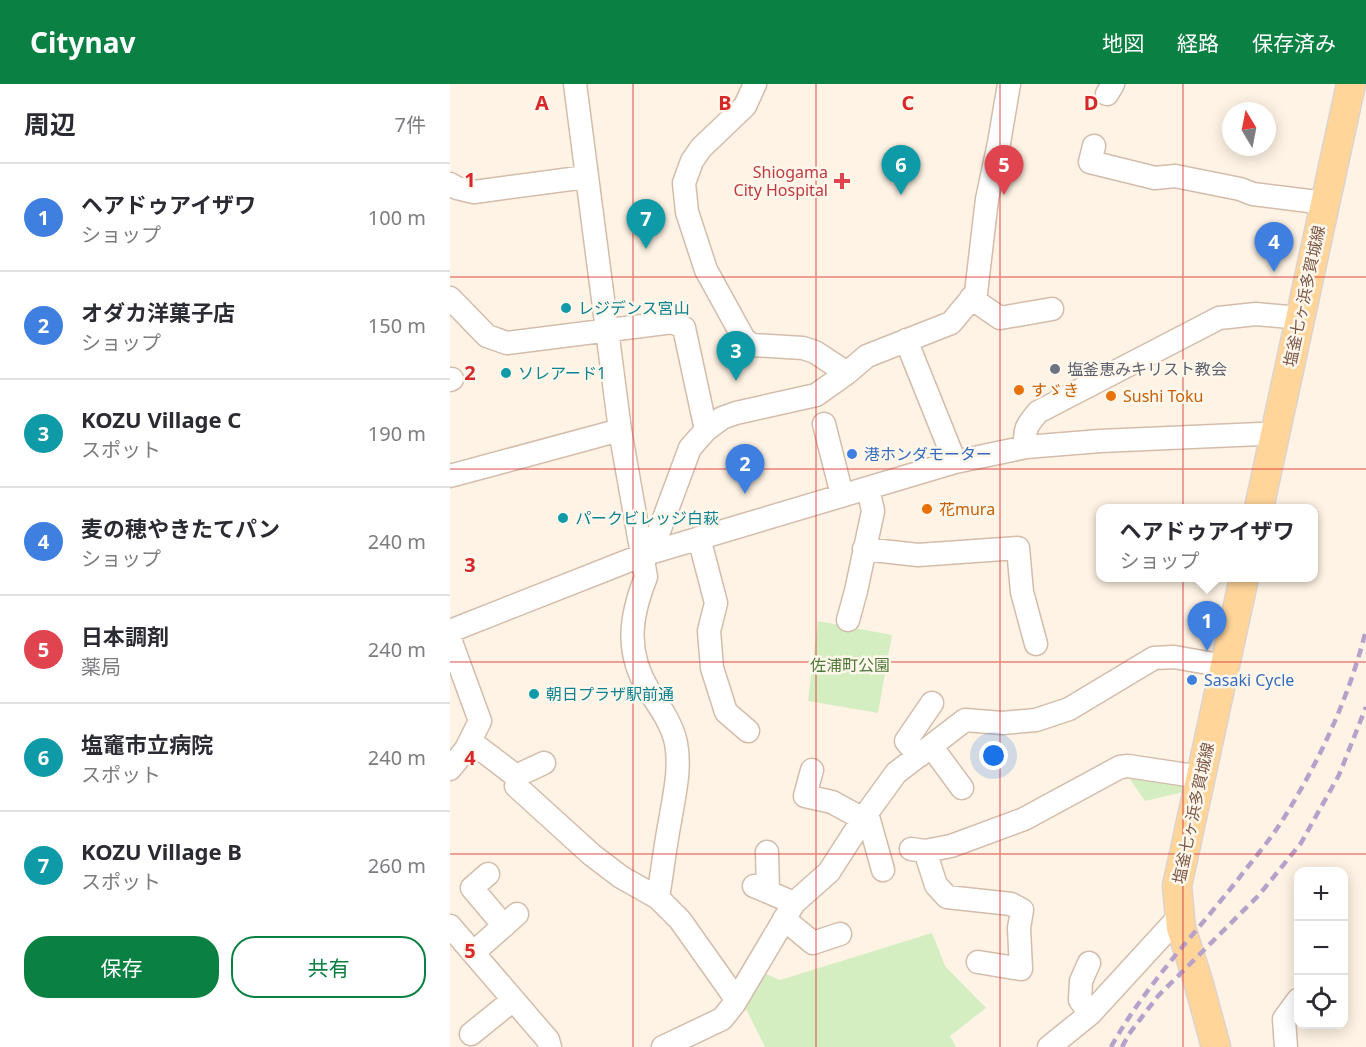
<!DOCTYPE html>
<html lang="ja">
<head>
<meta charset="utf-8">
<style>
  body { margin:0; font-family:"Noto Sans","Noto Sans JP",sans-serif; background:#f2f2f3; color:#2b2b33 }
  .controls { position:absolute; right:18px; bottom:18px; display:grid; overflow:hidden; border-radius:12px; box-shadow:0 3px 15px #0003 }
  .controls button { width:54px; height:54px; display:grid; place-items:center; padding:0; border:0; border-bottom:2px solid #e1e1e2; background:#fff; color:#2b2b33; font:30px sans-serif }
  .compass { position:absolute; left:772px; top:18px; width:54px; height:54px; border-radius:50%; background:#fff; box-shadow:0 3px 15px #0003; rotate:350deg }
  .you { position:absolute; left:544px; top:672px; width:21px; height:21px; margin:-15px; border:4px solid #fff; border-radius:50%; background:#1a73e8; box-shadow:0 0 0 9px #1a73e833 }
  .badge { display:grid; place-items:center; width:39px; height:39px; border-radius:50%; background:#0b8043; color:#fff; font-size:20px; font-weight:700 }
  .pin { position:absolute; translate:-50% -50px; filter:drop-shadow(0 2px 3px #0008) }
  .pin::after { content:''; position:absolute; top:32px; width:21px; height:18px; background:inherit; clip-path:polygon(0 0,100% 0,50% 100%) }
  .popup { position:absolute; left:646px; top:420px; width:222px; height:78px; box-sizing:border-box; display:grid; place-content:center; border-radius:12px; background:#fff; filter:drop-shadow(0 2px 4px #0005); font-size:20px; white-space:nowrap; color:#7c7c81 }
  .popup b { font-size:22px; color:#2b2b33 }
  .popup::after { content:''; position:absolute; left:50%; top:100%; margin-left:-12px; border:12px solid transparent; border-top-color:#fff }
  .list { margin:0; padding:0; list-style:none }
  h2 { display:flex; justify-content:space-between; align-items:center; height:78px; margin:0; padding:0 24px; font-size:26px }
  h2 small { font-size:20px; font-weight:400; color:#7c7c81 }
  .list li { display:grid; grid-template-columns:39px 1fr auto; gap:18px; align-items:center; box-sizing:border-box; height:108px; padding:0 24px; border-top:2px solid #e1e1e2 }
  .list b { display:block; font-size:22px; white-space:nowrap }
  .list p { margin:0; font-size:20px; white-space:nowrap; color:#7c7c81 }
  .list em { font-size:20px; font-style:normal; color:#7c7c81 }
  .actions { display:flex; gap:12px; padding:18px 24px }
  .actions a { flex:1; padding:14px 0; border:2px solid #0b8043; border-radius:24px; text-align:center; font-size:21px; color:#0b8043 }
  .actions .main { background:#0b8043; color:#fff }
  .icon { flex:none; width:33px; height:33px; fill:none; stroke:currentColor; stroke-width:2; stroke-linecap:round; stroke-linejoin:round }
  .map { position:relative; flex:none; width:916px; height:963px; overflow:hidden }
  header { display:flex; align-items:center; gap:36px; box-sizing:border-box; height:84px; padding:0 30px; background:#0b8043; color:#fff }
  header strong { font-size:28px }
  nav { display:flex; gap:33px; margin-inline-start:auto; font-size:21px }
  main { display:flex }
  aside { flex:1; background:#fff }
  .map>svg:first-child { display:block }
  .green { fill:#d5eec1 }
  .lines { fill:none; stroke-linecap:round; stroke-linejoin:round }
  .minor-casing { stroke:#d4bcab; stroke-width:25 }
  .major-casing { stroke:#dcd3cf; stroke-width:31 }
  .minor { stroke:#fff; stroke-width:22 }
  .major { stroke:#ffd59a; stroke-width:28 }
  .rail { stroke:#b5a1ca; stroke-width:4.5; stroke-dasharray:9 6; stroke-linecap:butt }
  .grid { fill:none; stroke:#d62828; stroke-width:1.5; stroke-opacity:0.55 }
  .health-dot { fill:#e0444e; stroke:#fff7ec; stroke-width:2 }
  .culture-dot { fill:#0f9aa8; stroke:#fff7ec; stroke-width:2 }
  .worship-dot { fill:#6b7280; stroke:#fff7ec; stroke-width:2 }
  .food-dot { fill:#e8710a; stroke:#fff7ec; stroke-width:2 }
  .shop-dot { fill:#3f7fe0; stroke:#fff7ec; stroke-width:2 }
  .labels { text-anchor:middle; stroke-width:5; stroke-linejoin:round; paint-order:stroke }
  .health-label { font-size:16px; fill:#be3a42; stroke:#fff7ec; text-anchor:end }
  .street-label { font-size:16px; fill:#7a5746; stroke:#fff7ec }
  .culture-label { font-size:16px; fill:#0d838f; stroke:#fff7ec; text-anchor:start }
  .worship-label { font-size:16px; fill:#5b616d; stroke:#fff7ec; text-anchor:start }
  .food-label { font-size:16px; fill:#c56008; stroke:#fff7ec; text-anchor:start }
  .shop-label { font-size:16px; fill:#366cbe; stroke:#fff7ec; text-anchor:start }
  .park-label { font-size:16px; fill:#507a3b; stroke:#fff7ec }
  .grid-label { font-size:20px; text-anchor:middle; font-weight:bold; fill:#d62828; stroke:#fff7ec; stroke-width:5; stroke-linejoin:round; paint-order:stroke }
</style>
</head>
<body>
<header>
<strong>Citynav</strong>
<nav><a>地図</a><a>経路</a><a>保存済み</a></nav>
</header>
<main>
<aside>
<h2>周辺<small>7件</small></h2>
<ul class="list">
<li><span class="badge" style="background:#3f7fe0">1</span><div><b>ヘアドゥアイザワ</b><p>ショップ</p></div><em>100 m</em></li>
<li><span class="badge" style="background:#3f7fe0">2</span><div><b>オダカ洋菓子店</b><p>ショップ</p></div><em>150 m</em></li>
<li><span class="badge" style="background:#0f9aa8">3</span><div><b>KOZU Village C</b><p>スポット</p></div><em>190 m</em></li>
<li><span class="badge" style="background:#3f7fe0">4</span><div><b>麦の穂やきたてパン</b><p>ショップ</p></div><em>240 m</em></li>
<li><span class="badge" style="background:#e0444e">5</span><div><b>日本調剤</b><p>薬局</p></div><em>240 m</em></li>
<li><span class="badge" style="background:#0f9aa8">6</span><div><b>塩竈市立病院</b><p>スポット</p></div><em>240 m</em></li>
<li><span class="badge" style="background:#0f9aa8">7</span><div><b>KOZU Village B</b><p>スポット</p></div><em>260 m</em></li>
</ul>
<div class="actions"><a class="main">保存</a><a>共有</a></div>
</aside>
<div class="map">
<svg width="916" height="963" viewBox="0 0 916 963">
  <rect width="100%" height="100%" fill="#fef3e4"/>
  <!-- green -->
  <path class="green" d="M368 537 442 551 428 629 358 617Z
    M675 688 739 696 738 707 695 717Z
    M482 849 495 882 536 924 500 952 506 963H315L294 921 314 889 330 896Z"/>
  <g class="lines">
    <defs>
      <path id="minor" d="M125 0 170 346 196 493C180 533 175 568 199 607 210 623 222 640 226 659 231 685 224 712 220 737 215 763 212 789 208 814
        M305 0 295 22 251 64 242 77 234 99 237 128 256 186 294 255 302 261 353 264 365 268 397 289
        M657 10 663 0
        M644 62 640 78 705 94 725 92 790 105 803 110 875 119
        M0 100 7 104 24 108 136 93
        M0 214 37 252 57 259 223 238 234 244 256 346
        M521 214 550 234 602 225
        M456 256 505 378
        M0 296 2 295
        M374 340 392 411
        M576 363C573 346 577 341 588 328L769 234 806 230 850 234
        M0 392 170 346
        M249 454 266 519 259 547 262 584 276 628 298 647
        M414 465 468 471 568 464 572 508 586 560
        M201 469 240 364 256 346 272 334 286 329 366 311 397 289 417 272 501 239 526 209 537 115 549 59 559 0
        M398 536 406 507 423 427 418 404
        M0 547 193 471 505 378 576 363 650 357 810 350 824 351
        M0 555 30 637 16 665 0 685
        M20 657 66 692 94 679
        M481 662 512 704
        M469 672 456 657 482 619
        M362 686 355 712 382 718 413 735
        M66 702 142 771 171 793 208 814 230 836 286 915
        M417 729 433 786
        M461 765 475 767 501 762 574 735 670 683 678 682 751 693
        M475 767 486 801 497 813 561 820 572 826 569 844 571 885 528 878
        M317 768 318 808
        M38 790 22 804 54 842
        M304 802 344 819
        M334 835 363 859 390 850
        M0 842 98 956 100 963
        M23 869 67 830
        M639 879 631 897 630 916 640 930
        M21 950 63 916
        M213 963 272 935 284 920 344 819 379 788 417 729 446 689 515 636 552 639 586 636 619 625 704 574 724 573 775 582
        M599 963 640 930 729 833
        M836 963 834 935 848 916"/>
      <path id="major" d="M809 424 901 0
        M766 963 748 897 731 844 727 802 794 494"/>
    </defs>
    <!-- minor casing -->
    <use href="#minor" class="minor-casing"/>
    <!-- major casing -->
    <use href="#major" class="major-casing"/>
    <!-- minor -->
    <use href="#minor" class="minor"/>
    <!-- major -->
    <use href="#major" class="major"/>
    <!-- rail -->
    <path class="rail" d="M661 963C697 898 751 844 796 785 808 770 821 754 832 737 869 678 899 614 916 546
      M672 963 679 950 708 912 809 811 851 759 889 691 916 623"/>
  </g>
  <!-- grid -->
  <path class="grid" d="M183 0V963M366 0V963M550 0V963M733 0V963M0 193H916M0 385H916M0 578H916M0 770H916"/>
  <!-- markers -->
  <path class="health-dot" d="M389 88h6v6h6v6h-6v6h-6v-6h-6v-6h6z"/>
  <g class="culture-dot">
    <circle cx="116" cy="224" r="6"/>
    <circle cx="56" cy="289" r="6"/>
    <circle cx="113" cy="434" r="6"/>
    <circle cx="84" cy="610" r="6"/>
  </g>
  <circle class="worship-dot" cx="605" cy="285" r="6"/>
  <g class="food-dot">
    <circle cx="569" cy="306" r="6"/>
    <circle cx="661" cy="312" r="6"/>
    <circle cx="477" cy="425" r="6"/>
  </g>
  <g class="shop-dot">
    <circle cx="402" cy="370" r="6"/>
    <circle cx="742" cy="596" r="6"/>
  </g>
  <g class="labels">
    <!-- health labels -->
    <g class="health-label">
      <text x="378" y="94">Shiogama<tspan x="378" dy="18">City Hospital</tspan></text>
    </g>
    <!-- street labels -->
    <g class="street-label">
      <text transform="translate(854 212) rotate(-78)" y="6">塩釜七ヶ浜多賀城線</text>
      <text transform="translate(743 729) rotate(-78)" y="6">塩釜七ヶ浜多賀城線</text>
    </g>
    <!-- culture labels -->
    <g class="culture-label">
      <text x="128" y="230">レジデンス宮山</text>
      <text x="68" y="295">ソレアード1</text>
      <text x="125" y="440">パークビレッジ白萩</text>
      <text x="96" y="616">朝日プラザ駅前通</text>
    </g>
    <!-- worship labels -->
    <g class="worship-label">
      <text x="617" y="291">塩釜恵みキリスト教会</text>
    </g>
    <!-- food labels -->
    <g class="food-label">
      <text x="581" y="312">すゞき</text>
      <text x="673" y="318">Sushi Toku</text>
      <text x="489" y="431">花mura</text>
    </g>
    <!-- shop labels -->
    <g class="shop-label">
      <text x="414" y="376">港ホンダモーター</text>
      <text x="754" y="602">Sasaki Cycle</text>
    </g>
    <!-- park labels -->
    <g class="park-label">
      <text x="400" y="587">佐浦町公園</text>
    </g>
  </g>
  <g class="grid-label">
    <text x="92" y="26">A</text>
    <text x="275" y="26">B</text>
    <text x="458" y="26">C</text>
    <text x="641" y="26">D</text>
    <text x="20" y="103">1</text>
    <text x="20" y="296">2</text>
    <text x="20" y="488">3</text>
    <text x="20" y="681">4</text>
    <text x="20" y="874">5</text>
  </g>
</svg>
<div class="controls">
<button>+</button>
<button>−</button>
<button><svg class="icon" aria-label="locate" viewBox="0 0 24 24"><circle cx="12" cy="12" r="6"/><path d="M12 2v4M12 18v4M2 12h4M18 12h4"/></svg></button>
</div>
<svg class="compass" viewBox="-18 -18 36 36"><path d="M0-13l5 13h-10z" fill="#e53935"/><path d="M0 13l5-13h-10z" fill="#7c7c81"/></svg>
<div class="you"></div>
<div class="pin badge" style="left:757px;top:567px;background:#3f7fe0">1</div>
<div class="popup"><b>ヘアドゥアイザワ</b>ショップ</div>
<div class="pin badge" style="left:295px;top:410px;background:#3f7fe0">2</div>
<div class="pin badge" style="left:286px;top:297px;background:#0f9aa8">3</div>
<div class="pin badge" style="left:824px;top:188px;background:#3f7fe0">4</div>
<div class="pin badge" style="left:554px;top:111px;background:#e0444e">5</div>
<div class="pin badge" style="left:451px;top:111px;background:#0f9aa8">6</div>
<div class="pin badge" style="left:196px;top:165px;background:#0f9aa8">7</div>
</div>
</main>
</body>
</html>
